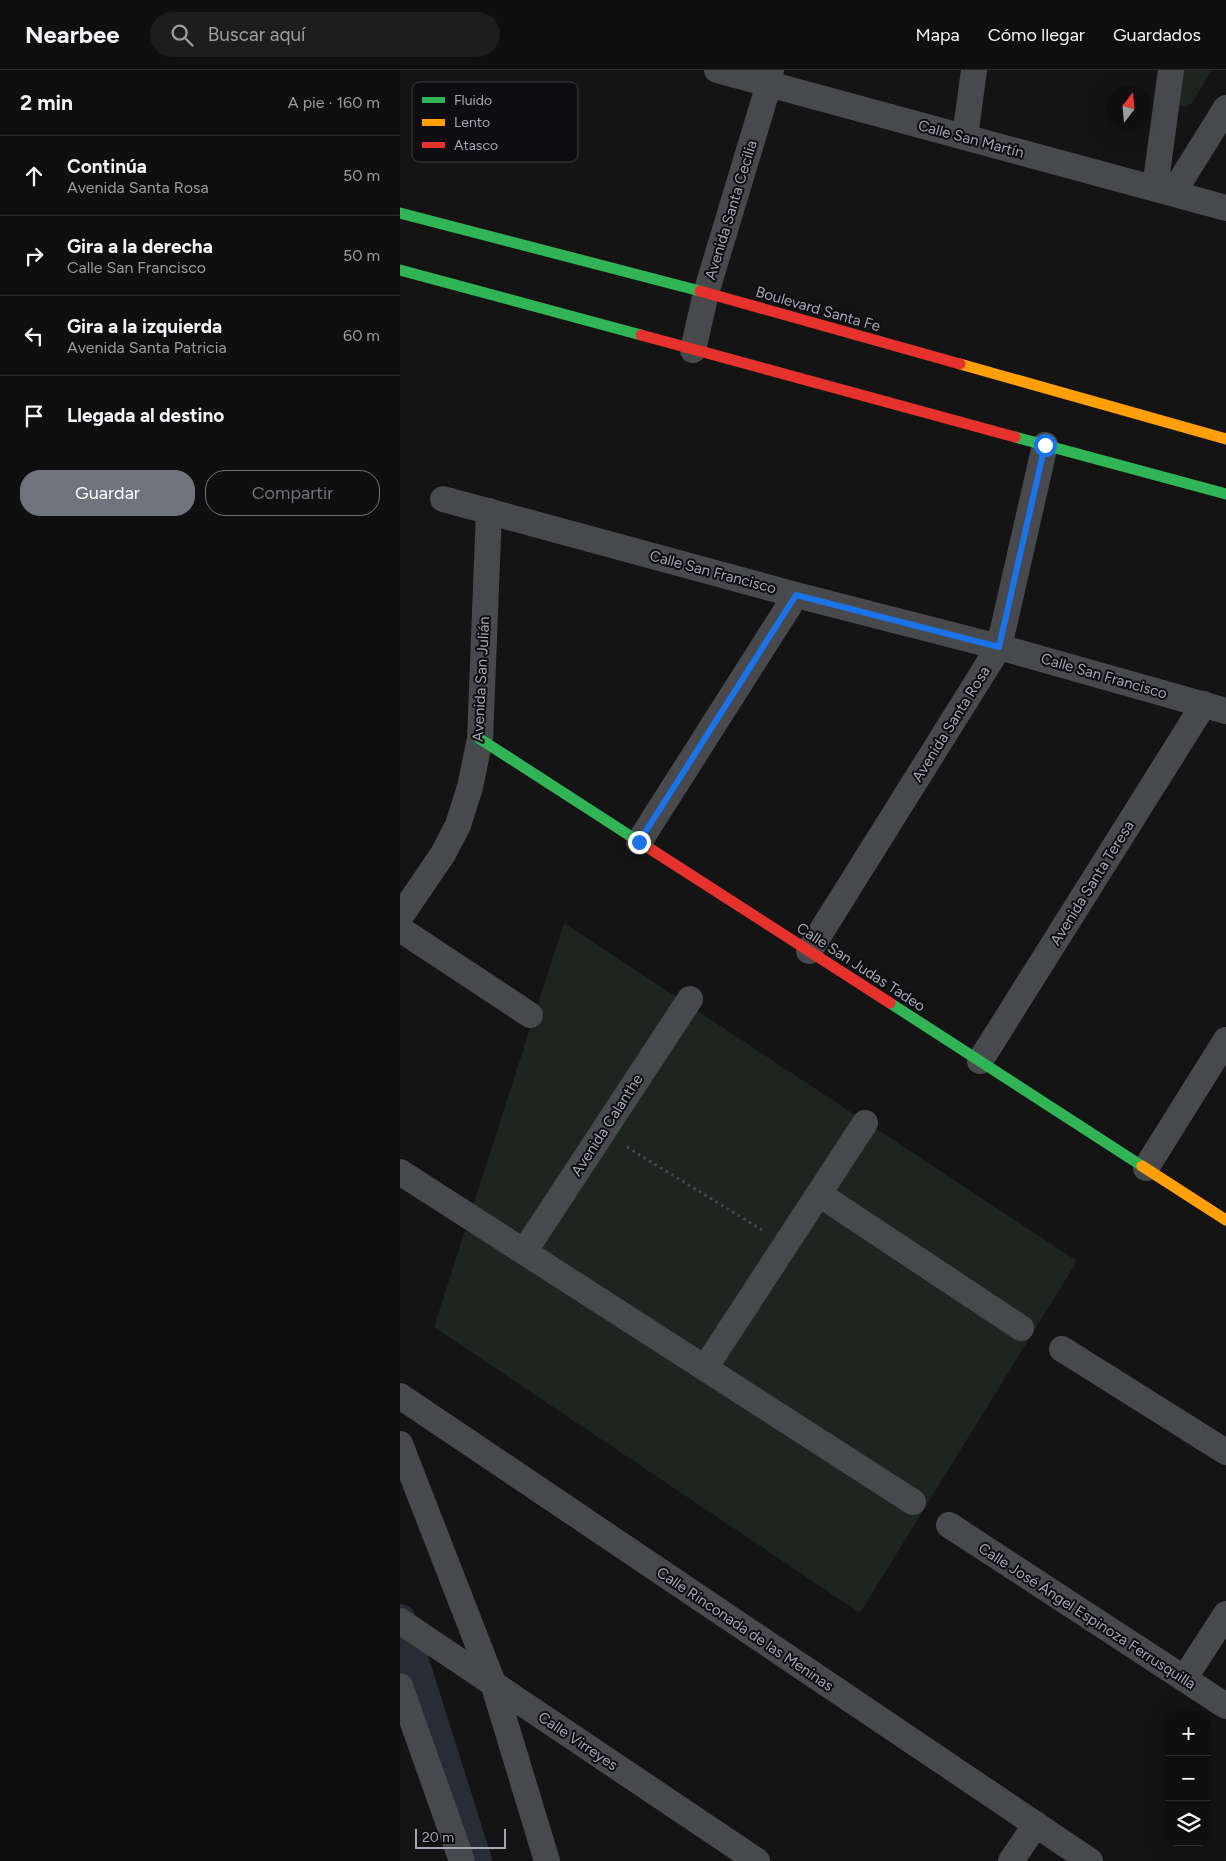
<!DOCTYPE html>
<html lang="es">
<head>
<meta charset="utf-8">
<style>
  body { margin:0; font-family:Figtree,sans-serif; background:#1d1d1d; color:#f1f3f6 }
  .controls { position:absolute; right:15px; bottom:15px; display:grid; overflow:hidden; border-radius:10px; box-shadow:0 5px 20px #0002 }
  .controls button { width:45px; height:45px; display:grid; place-items:center; padding:0; border:0; border-bottom:1px solid #2f2f2f; background:#0f0f0f; color:#f1f3f6; font:25px sans-serif }
  .compass { position:absolute; left:706px; top:15px; width:45px; height:45px; border-radius:50%; background:#0f0f0f; box-shadow:0 5px 20px #0002; rotate:16deg }
  .scale { position:absolute; left:15px; bottom:12px; width:91px; box-sizing:border-box; padding-left:5px; border:2px solid #a5a7b5; border-top:0; font-size:14px; line-height:18px; white-space:nowrap; color:#a5a7b5; -webkit-text-stroke:4px #0e0e10; paint-order:stroke }
  .stop { position:absolute; width:15px; height:15px; margin:-11px; border:4px solid #1a73e8; border-radius:50%; background:#fff }
  .stop.end { background:#1a73e8; border-color:#fff; box-shadow:0 1px 5px #0008 }
  .list { margin:0; padding:0; list-style:none }
  h2 { display:flex; justify-content:space-between; align-items:center; height:65px; margin:0; padding:0 20px; font-size:21px }
  h2 small { font-size:16px; font-weight:400; color:#9b9c9e }
  .list li { display:grid; grid-template-columns:32px 1fr auto; gap:15px; align-items:center; box-sizing:border-box; height:80px; padding:0 20px; border-top:1px solid #2f2f2f }
  .list b { display:block; font-size:19px; white-space:nowrap }
  .list p { margin:0; font-size:16px; white-space:nowrap; color:#9b9c9e }
  .list em { font-size:16px; font-style:normal; color:#9b9c9e }
  .actions { display:flex; gap:10px; padding:15px 20px }
  .actions a { flex:1; padding:11px 0; border:1px solid #72747d; border-radius:20px; text-align:center; font-size:18px; color:#72747d }
  .actions .main { background:#72747d; color:#fff }
  .icon { flex:none; width:28px; height:28px; fill:none; stroke:currentColor; stroke-width:2; stroke-linecap:round; stroke-linejoin:round }
  .map { position:relative; flex:none; width:826px; height:1791px; overflow:hidden }
  header { display:flex; align-items:center; gap:30px; box-sizing:border-box; height:70px; padding:0 25px; background:#0f0f0f; border-bottom:1px solid #2f2f2f }
  header strong { font-size:24px }
  nav { display:flex; gap:28px; margin-inline-start:auto; font-size:18px }
  .search { width:350px; height:45px; background:#1d1d1d; display:flex; align-items:center; gap:12px; box-sizing:border-box; padding:0 18px; border-radius:28px; color:#9b9c9e; font-size:19px }
  main { display:flex }
  aside { flex:1; background:#0f0f0f }
  .map>svg:first-child { display:block }
  .green { fill:#1e241f }
  .lines { fill:none; stroke-linecap:round; stroke-linejoin:round }
  .canal { stroke:#282d35; stroke-width:32 }
  .path { stroke:#4a4a4e; stroke-width:3; stroke-dasharray:2.5 4; stroke-linecap:butt }
  .street { stroke:#48494c; stroke-width:26 }
  .fast { stroke:#30b455; stroke-width:11 }
  .slow { stroke:#ff9f0a; stroke-width:11 }
  .jam { stroke:#e5322d; stroke-width:11 }
  .route { stroke:#1a73e8; stroke-width:6 }
  .labels { text-anchor:middle; stroke-width:4; stroke-linejoin:round; paint-order:stroke }
  .street-label { font-size:15px; fill:#a5a7b5; stroke:#0e0e10 }
  .key { fill:#0e0e10; stroke:#3b3c42; stroke-width:1 }
  .key-label { font-size:14px; fill:#a5a7b5 }
</style>
</head>
<body>
<header>
<strong>Nearbee</strong>
<div class="search"><svg class="icon" aria-label="search" viewBox="0 0 24 24"><circle cx="10" cy="10" r="6"/><path d="M15 15l6 6"/></svg>Buscar aquí</div>
<nav><a>Mapa</a><a>Cómo llegar</a><a>Guardados</a></nav>
</header>
<main>
<aside>
<h2>2 min<small>A pie · 160 m</small></h2>
<ul class="list">
<li><svg class="icon" aria-label="ahead" viewBox="0 0 24 24"><path d="M12 20V5M6 11l6-6 6 6"/></svg><div><b>Continúa</b><p>Avenida Santa Rosa</p></div><em>50 m</em></li>
<li><svg class="icon" aria-label="right" viewBox="0 0 24 24"><path d="M7 20v-9h11M14 6l5 5-5 5"/></svg><div><b>Gira a la derecha</b><p>Calle San Francisco</p></div><em>50 m</em></li>
<li><svg class="icon" aria-label="left" viewBox="0 0 24 24"><path d="M17 20v-9H6M10 6l-5 5 5 5"/></svg><div><b>Gira a la izquierda</b><p>Avenida Santa Patricia</p></div><em>60 m</em></li>
<li><svg class="icon" aria-label="arrive" viewBox="0 0 24 24"><path d="M6 21V4h12l-3 4 3 4H6"/></svg><div><b>Llegada al destino</b></div></li>
</ul>
<div class="actions"><a class="main">Guardar</a><a>Compartir</a></div>
</aside>
<div class="map">
<svg width="826" height="1791" viewBox="0 0 826 1791">
  <rect width="100%" height="100%" fill="#141414"/>
  <!-- green -->
  <path class="green" d="M776 0H812L792 33 784 37 772 31Z
    M164 853 677 1191 460 1543 34 1257Z"/>
  <g class="lines">
    <!-- canal -->
    <path class="canal" d="M0 1550 76 1791"/>
    <!-- path -->
    <path class="path" d="M227 1077 362 1160"/>
    <!-- street -->
    <path class="street" d="M317 0 826 138
      M565 67 574 0
      M755 118 771 0
      M773 123 826 38
      M293 280 306 223 369 14 371 0
      M43 429 396 525 599 577 826 641
      M239 772 396 525
      M0 847 43 784 58 755 70 717 80 669 89 441
      M0 859 130 945
      M409 881 599 577 645 375
      M580 991 804 634
      M746 1098 826 970
      M0 1102 513 1432
      M419 1124 621 1258
      M124 1182 290 929
      M662 1279 826 1382
      M305 1298 465 1053
      M0 1326 690 1791
      M0 1374 93 1613 147 1791
      M549 1455 826 1636
      M0 1551 357 1791
      M784 1609 826 1544
      M0 1616 62 1791
      M611 1791 636 1754"/>
    <!-- fast -->
    <path class="fast" d="M0 143 300 221
      M0 200 241 265
      M615 367 826 424
      M80 669 252 780
      M490 933 742 1096"/>
    <!-- slow -->
    <path class="slow" d="M560 294 826 369
      M742 1096 826 1150"/>
    <!-- jam -->
    <path class="jam" d="M300 221 560 294
      M241 265 615 367
      M252 780 490 933"/>
  </g>
  <g class="lines">
    <!-- route -->
    <path class="route" d="M239 772 396 525 599 577 645 375"/>
  </g>
  <g class="labels">
    <!-- street labels -->
    <g class="street-label">
      <text transform="translate(571 69) rotate(15)" y="5">Calle San Martín</text>
      <text transform="translate(331 140) rotate(-73)" y="5">Avenida Santa Cecilia</text>
      <text transform="translate(418 239) rotate(16)" y="5">Boulevard Santa Fe</text>
      <text transform="translate(313 502) rotate(15)" y="5">Calle San Francisco</text>
      <text transform="translate(704 606) rotate(16)" y="5">Calle San Francisco</text>
      <text transform="translate(81 609) rotate(-87)" y="5">Avenida San Julián</text>
      <text transform="translate(551 654) rotate(-58)" y="5">Avenida Santa Rosa</text>
      <text transform="translate(692 813) rotate(-58)" y="5">Avenida Santa Teresa</text>
      <text transform="translate(461 897) rotate(33)" y="5">Calle San Judas Tadeo</text>
      <text transform="translate(207 1055) rotate(-57)" y="5">Avenida Calanthe</text>
      <text transform="translate(687 1546) rotate(33)" y="5">Calle José Ángel Espinoza Ferrusquilla</text>
      <text transform="translate(345 1559) rotate(34)" y="5">Calle Rinconada de las Meninas</text>
      <text transform="translate(178 1671) rotate(34)" y="5">Calle Virreyes</text>
    </g>
  </g>
  <!-- legend -->
  <rect x="12" y="12" width="166" height="80" rx="8" class="key"/>
  <rect x="22" y="27" width="23" height="6" fill="#30b455"/>
  <rect x="22" y="49" width="23" height="7" fill="#ff9f0a"/>
  <rect x="22" y="72" width="23" height="6" fill="#e5322d"/>
  <g class="key-label">
    <text x="54" y="35">Fluido</text>
    <text x="54" y="57">Lento</text>
    <text x="54" y="80">Atasco</text>
  </g>
</svg>
<div class="controls">
<button>+</button>
<button>−</button>
<button><svg class="icon" aria-label="layers" viewBox="0 0 24 24"><path d="M12 4l9 5-9 5-9-5zM3 14l9 5 9-5"/></svg></button>
</div>
<svg class="compass" viewBox="-18 -18 36 36"><path d="M0-13l5 13h-10z" fill="#e53935"/><path d="M0 13l5-13h-10z" fill="#9b9c9e"/></svg>
<div class="scale">20 m</div>
<div class="stop" style="left:645px;top:375px"></div>
<div class="stop end" style="left:239px;top:772px"></div>
</div>
</main>
</body>
</html>
